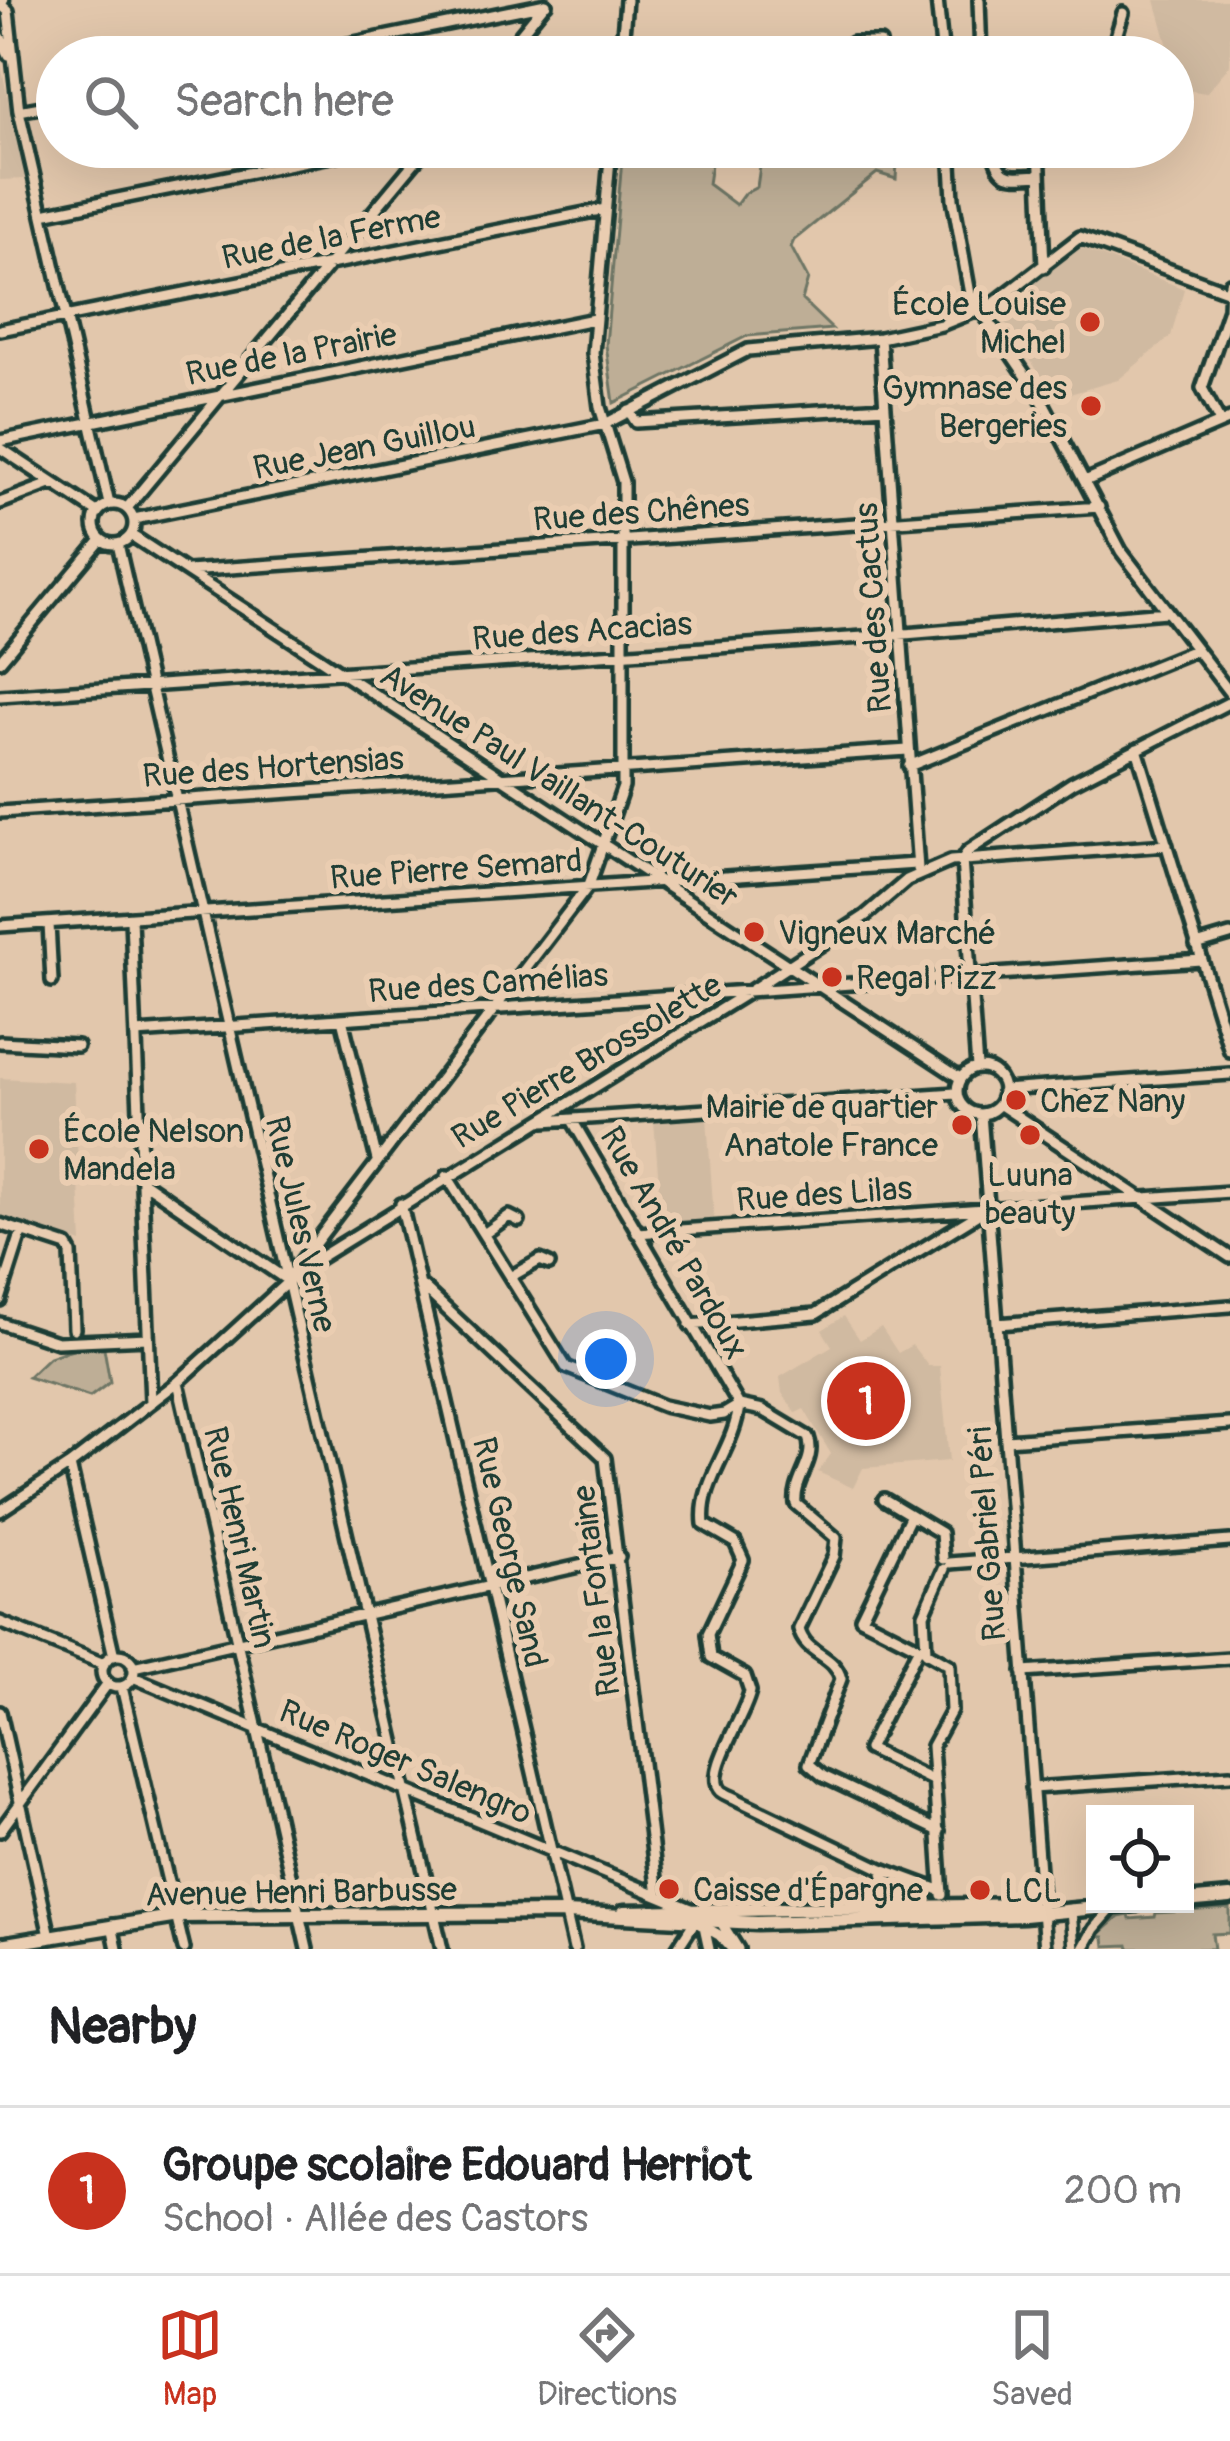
<!DOCTYPE html>
<html lang="en">
<head>
<meta charset="utf-8">
<style>
  body { margin:0; font-family:Pangolin,sans-serif; background:#f6f6f6; color:#202124 }
  .controls { position:absolute; right:36px; bottom:36px; display:grid; overflow:hidden; border-radius:0px; box-shadow:0 12px 48px #0002 }
  .controls button { width:108px; height:108px; display:grid; place-items:center; padding:0; border:0; border-bottom:3px solid #e0e0e0; background:#fff; color:#202124; font:60px sans-serif }
  .you { position:absolute; left:606px; top:1359px; width:42px; height:42px; margin:-30px; border:9px solid #fff; border-radius:50%; background:#1a73e8; box-shadow:0 0 0 18px #1a73e833 }
  .badge { display:grid; place-items:center; width:78px; height:78px; border-radius:50%; background:#c8321e; color:#fff; font-size:39px; font-weight:700 }
  .pin { position:absolute; translate:-50% -50%; border:6px solid #fff; box-shadow:0 3px 12px #0006 }
  .list { margin:0; padding:0; list-style:none }
  h2 { display:flex; justify-content:space-between; align-items:center; height:156px; margin:0; padding:0 48px; font-size:51px }
  h2 small { font-size:39px; font-weight:400; color:#757577 }
  .list li { display:grid; grid-template-columns:78px 1fr auto; gap:36px; align-items:center; box-sizing:border-box; height:168px; padding:0 48px; border-top:3px solid #e0e0e0 }
  .list b { display:block; font-size:45px; white-space:nowrap }
  .list p { margin:0; font-size:39px; white-space:nowrap; color:#757577 }
  .list em { font-size:39px; font-style:normal; color:#757577 }
  .icon { flex:none; width:66px; height:66px; fill:none; stroke:currentColor; stroke-width:2; stroke-linecap:round; stroke-linejoin:round }
  .map { position:relative; flex:none; width:1230px; height:1949px; overflow:hidden }
  .search { position:absolute; background:#fff; box-shadow:0 12px 48px #0002; left:36px; right:36px; top:36px; height:132px; display:flex; align-items:center; gap:30px; box-sizing:border-box; padding:0 42px; border-radius:66px; color:#757577; font-size:45px }
  .sheet { height:324px; background:#fff }
  nav { display:flex; justify-content:space-around; align-items:center; box-sizing:border-box; height:168px; border-top:3px solid #e0e0e0; background:#fff; font-size:33px; color:#757577 }
  nav a { display:grid; justify-items:center; gap:6px }
  nav .on { color:#c8321e }
  .map>svg:first-child { display:block }
  .built { fill:#d0baa1 }
  .green { fill:#beae96; stroke:#6e7665; stroke-width:3 }
  .lines { fill:none; stroke-linecap:round; stroke-linejoin:round }
  .minor-casing { stroke:#1f3d34; stroke-width:18 }
  .major-casing { stroke:#1f3d34; stroke-width:21 }
  .minor { stroke:#eacdb1; stroke-width:9 }
  .major { stroke:#eacdb1; stroke-width:12 }
  .poi-dot { fill:#c8321e; stroke:#eacdb1; stroke-width:4.5 }
  .labels { text-anchor:middle; stroke-width:12; stroke-linejoin:round; paint-order:stroke }
  .street-label { font-size:33px; fill:#1f3d34; stroke:#eacdb1 }
  .poi-label { font-size:33px; fill:#1f3d34; stroke:#eacdb1; text-anchor:start }
</style>
</head>
<body>
<div class="map">
<svg width="1230" height="1949" viewBox="0 0 1230 1949">
  <rect width="100%" height="100%" fill="#e2c7ac"/>
  <filter id="ink" filterUnits="userSpaceOnUse"><feTurbulence type="fractalNoise" baseFrequency=".00833" numOctaves="2"/><feDisplacementMap in="SourceGraphic" scale="24" xChannelSelector="R" yChannelSelector="G"/><feConvolveMatrix kernelMatrix="1 2 1 2 8 2 1 2 1" color-interpolation-filters="sRGB"/></filter>
  <g filter="url(#ink)">
    <!-- built -->
    <path class="built" d="M1155 0H1230V65L1206 93 1180 89Z
      M0 61 25 179 0 180Z
      M1079 247 1184 289 1171 336 1118 380 1056 398 996 309Z
      M0 1078 74 1082 82 1243 0 1216Z
      M707 1117 714 1220 662 1224 654 1121Z
      M844 1316 860 1340 881 1327 898 1353 912 1345 928 1366H940L949 1461 863 1468 853 1488 818 1472 831 1454 804 1409 796 1413 782 1393 780 1377 832 1346 822 1330Z"/>
    <!-- green -->
    <path class="green" d="M623 147H718L712 157 708 184 736 205 744 194 757 187 760 166 747 147H927L926 156 897 163 896 179 877 173 794 240 791 247 808 279 802 300 832 329 747 336 614 403 606 345Z
      M78 1347 104 1348 110 1382 90 1397 28 1377 49 1357Z
      M1230 1908V1933L1212 1934 1214 1949H1129L1128 1945 1105 1946 1104 1937 1097 1936 1119 1917 1129 1915 1130 1919 1155 1917 1156 1913Z"/>
    <g class="lines">
      <defs>
        <path id="minor" d="M937 0 943 57
          M979 0 981 57
          M0 4 8 11 19 111 109 504
          M0 36 9 55
          M852 43H880L882 57
          M674 51C684 45 704 44 709 57
          M285 57 546 4
          M502 57 545 4
          M621 57 626 0
          M750 57 751 50
          M790 57 792 48 820 46
          M1114 57 1113 47 1123 13
          M19 111 57 104
          M950 147 953 199 970 294 1039 395 1121 551 1230 693
          M992 147C1000 181 1008 177 1040 175
          M1039 147 1044 267
          M43 214 376 147
          M0 330 605 209
          M880 338 918 869
          M629 411 636 422 885 407
          M1220 422 1202 388 1229 309 1230 283
          M0 441 594 319
          M0 448 97 512
          M1085 481 1230 419
          M0 503 53 483
          M94 524a20 20 0 1 1 40 0a20 20 0 1 1-40 0Z
          M127 508 427 147
          M134 519 605 424 748 350 880 338 941 325 993 304 1080 237 1227 291
          M131 535 960 1078
          M118 544 442 1949
          M188 571 1099 507
          M0 661 101 540
          M0 696 893 635 1166 612
          M1137 749 1230 1051
          M909 766 1195 650
          M0 812 908 750
          M962 860 968 851 1072 783 1230 702
          M962 860 977 1068
          M131 919 151 1402
          M49 924 52 981
          M0 926 916 864
          M1196 945 1230 935
          M342 1019 377 1160
          M136 1033C492 1009 846 984 1201 960
          M0 1042 77 1046
          M957 1091a23 23 0 1 1 46 0a23 23 0 1 1-46 0Z
          M1003 1090 1230 1074
          M999 1104 1230 1257
          M981 1114 1045 1949
          M572 1120 739 1405
          M544 1121 956 1093
          M447 1176 566 1367 663 1406 710 1416 724 1414 739 1405
          M143 1182 287 1280
          M401 1204 574 1949
          M0 1224 67 1246 71 1253 74 1329
          M637 1233 1230 1192
          M484 1234 509 1216 519 1221
          M294 1271 589 885 623 787V482L600 407 593 353 611 147
          M510 1277 540 1260 549 1264
          M423 1287 605 1458 658 1895
          M0 1300 22 1231
          M0 1323 57 1342 148 1338
          M997 1324 1230 1306
          M690 1325 816 1314 985 1210
          M178 1382 307 1949
          M739 1405C735 1448 699 1481 704 1524L735 1542 743 1560 708 1634 711 1657 745 1676 750 1691C747 1714 703 1773 721 1791 726 1795 733 1797 738 1800L882 1869 942 1891
          M739 1405 763 1410 808 1437C817 1461 793 1479 796 1504L836 1538 834 1556 799 1629C805 1655 835 1654 841 1679L809 1764 823 1776 939 1831
          M1006 1440 1230 1424
          M70 1465 114 1656
          M884 1499 941 1533 943 1559
          M0 1511 70 1465 178 1382 303 1268 750 991 865 916 907 880 951 861 1167 845
          M910 1517 861 1618 922 1649
          M950 1563 1230 1541
          M0 1622 104 1664
          M919 1647 868 1749 934 1781
          M102 1671a16 16 0 1 1 32 0a16 16 0 1 1-32 0Z
          M133 1667 619 1557
          M1023 1672 1230 1658
          M133 1677 691 1909
          M122 1687 184 1949
          M0 1712 50 1936
          M1032 1788 1230 1775
          M0 1831 108 1683
          M942 1895 932 1746 951 1711 949 1665 926 1652 924 1614 944 1569
          M879 1907 886 1883 882 1869
          M1071 1909 1074 1949
          M719 1919 738 1949
          M696 1922 719 1935 732 1949
          M112 1925 117 1949
          M704 1926 709 1949
          M677 1949 697 1918
          M1083 1949 1094 1929 1114 1906"/>
        <path id="major" d="M0 0H2
          M1185 1901 1230 1897
          M624 1912 1024 1905 1040 1910
          M0 1945 178 1916 566 1913 757 1923 1024 1915 1137 1904"/>
      </defs>
      <!-- minor casing -->
      <use href="#minor" class="minor-casing"/>
      <!-- major casing -->
      <use href="#major" class="major-casing"/>
      <!-- minor -->
      <use href="#minor" class="minor"/>
      <!-- major -->
      <use href="#major" class="major"/>
    </g>
  </g>
  <!-- markers -->
  <g class="poi-dot">
    <circle cx="1090" cy="322" r="12"/>
    <circle cx="1091" cy="406" r="12"/>
    <circle cx="754" cy="932" r="12"/>
    <circle cx="832" cy="977" r="12"/>
    <circle cx="1016" cy="1100" r="12"/>
    <circle cx="962" cy="1125" r="12"/>
    <circle cx="1030" cy="1135" r="12"/>
    <circle cx="39" cy="1149" r="12"/>
    <circle cx="669" cy="1889" r="12"/>
    <circle cx="980" cy="1890" r="12"/>
  </g>
  <g class="labels">
    <!-- street labels -->
    <g class="street-label">
      <text transform="translate(331 236) rotate(-11)" y="12">Rue de la Ferme</text>
      <text transform="translate(291 353) rotate(-11)" y="12">Rue de la Prairie</text>
      <text transform="translate(364 446) rotate(-11)" y="12">Rue Jean Guillou</text>
      <text transform="translate(641 511) rotate(-4)" y="12">Rue des Chênes</text>
      <text transform="translate(872 608) rotate(-94)" y="12">Rue des Cactus</text>
      <text transform="translate(582 630) rotate(-4)" y="12">Rue des Acacias</text>
      <text transform="translate(273 766) rotate(-4)" y="12">Rue des Hortensias</text>
      <text transform="translate(560 785) rotate(33)" y="12">Avenue Paul Vaillant-Couturier</text>
      <text transform="translate(456 868) rotate(-4)" y="12">Rue Pierre Semard</text>
      <text transform="translate(488 982) rotate(-4)" y="12">Rue des Camélias</text>
      <text transform="translate(586 1060) rotate(-31)" y="12">Rue Pierre Brossolette</text>
      <text transform="translate(824 1193) rotate(-4)" y="12">Rue des Lilas</text>
      <text transform="translate(302 1224) rotate(77)" y="12">Rue Jules Verne</text>
      <text transform="translate(675 1242) rotate(60)" y="12">Rue André Pardoux</text>
      <text transform="translate(986 1534) rotate(-94)" y="12">Rue Gabriel Péri</text>
      <text transform="translate(241 1537) rotate(77)" y="12">Rue Henri Martin</text>
      <text transform="translate(511 1552) rotate(77)" y="12">Rue George Sand</text>
      <text transform="translate(595 1591) rotate(-97)" y="12">Rue la Fontaine</text>
      <text transform="translate(406 1761) rotate(23)" y="12">Rue Roger Salengro</text>
      <text transform="translate(301 1891) rotate(-1)" y="12">Avenue Henri Barbusse</text>
    </g>
    <!-- poi labels -->
    <g class="poi-label">
      <text x="1066" y="315" text-anchor="end">École Louise<tspan x="1066" dy="38">Michel</tspan></text>
      <text x="1067" y="399" text-anchor="end">Gymnase des<tspan x="1067" dy="38">Bergeries</tspan></text>
      <text x="778" y="944">Vigneux Marché</text>
      <text x="856" y="989">Regal Pizz</text>
      <text x="1040" y="1112">Chez Nany</text>
      <text x="938" y="1118" text-anchor="end">Mairie de quartier<tspan x="938" dy="38">Anatole France</tspan></text>
      <text x="63" y="1142">École Nelson<tspan x="63" dy="38">Mandela</tspan></text>
      <text x="1030" y="1186" text-anchor="middle">Luuna<tspan x="1030" dy="38">beauty</tspan></text>
      <text x="693" y="1901">Caisse d'Épargne</text>
      <text x="1004" y="1902">LCL</text>
    </g>
  </g>
</svg>
<div class="controls">
<button><svg class="icon" aria-label="locate" viewBox="0 0 24 24"><circle cx="12" cy="12" r="6"/><path d="M12 2v4M12 18v4M2 12h4M18 12h4"/></svg></button>
</div>
<div class="you"></div>
<div class="pin badge" style="left:866px;top:1401px">1</div>
<div class="search"><svg class="icon" aria-label="search" viewBox="0 0 24 24"><circle cx="10" cy="10" r="6"/><path d="M15 15l6 6"/></svg>Search here</div>
</div>
<section class="sheet">
<h2>Nearby<small></small></h2>
<ul class="list">
<li><span class="badge">1</span><div><b>Groupe scolaire Edouard Herriot</b><p>School · Allée des Castors</p></div><em>200 m</em></li>
</ul>
</section>
<nav>
<a class="on"><svg class="icon" aria-label="map" viewBox="0 0 24 24"><path d="M3 6l6-2 6 2 6-2v14l-6 2-6-2-6 2zM9 4v14M15 6v14"/></svg>Map</a>
<a><svg class="icon" aria-label="directions" viewBox="0 0 24 24"><path d="M12 3l9 9-9 9-9-9zM9 14v-3h6M13 9l2 2-2 2"/></svg>Directions</a>
<a><svg class="icon" aria-label="saved" viewBox="0 0 24 24"><path d="M7 4h10v16l-5-4-5 4z"/></svg>Saved</a>
</nav>
</body>
</html>
